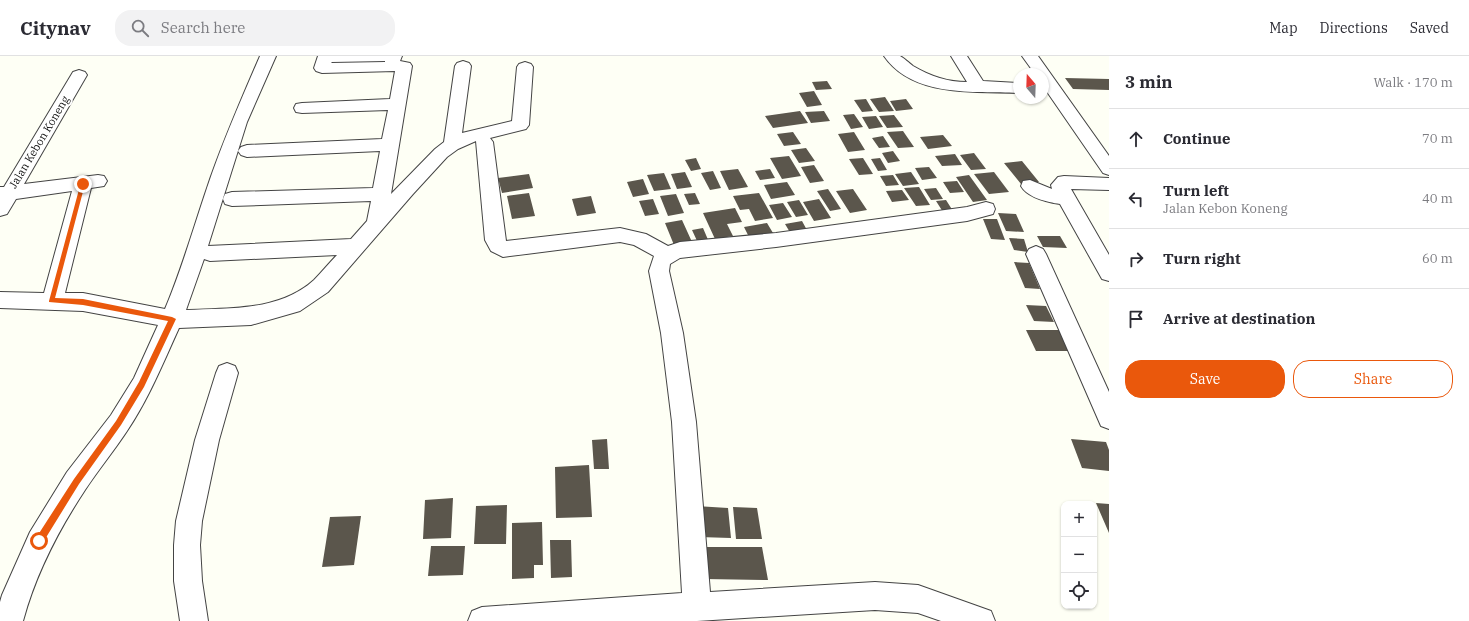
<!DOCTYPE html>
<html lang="en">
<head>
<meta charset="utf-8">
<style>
  body { margin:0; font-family:"IBM Plex Serif",serif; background:#f2f2f3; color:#2b2b33 }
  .controls { position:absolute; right:12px; bottom:12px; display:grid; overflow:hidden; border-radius:8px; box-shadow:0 1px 3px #0004 }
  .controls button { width:36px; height:36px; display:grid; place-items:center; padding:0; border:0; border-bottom:1px solid #e1e1e2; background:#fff; color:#2b2b33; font:20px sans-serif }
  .compass { position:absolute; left:1013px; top:12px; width:36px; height:36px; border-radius:50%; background:#fff; box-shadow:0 1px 3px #0004; rotate:341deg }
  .stop { position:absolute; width:12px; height:12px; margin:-9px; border:3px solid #ea580c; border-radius:50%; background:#fff }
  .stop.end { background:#ea580c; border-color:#fff; box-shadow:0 1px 4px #0008 }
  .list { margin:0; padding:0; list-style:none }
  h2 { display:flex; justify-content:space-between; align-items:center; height:52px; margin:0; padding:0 16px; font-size:17px }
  h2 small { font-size:13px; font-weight:400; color:#7c7c81 }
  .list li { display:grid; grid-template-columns:26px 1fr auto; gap:12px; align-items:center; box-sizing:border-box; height:60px; padding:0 16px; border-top:1px solid #e1e1e2 }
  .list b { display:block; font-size:15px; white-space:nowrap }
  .list p { margin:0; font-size:13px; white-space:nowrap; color:#7c7c81 }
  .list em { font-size:13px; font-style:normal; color:#7c7c81 }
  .actions { display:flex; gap:8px; padding:12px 16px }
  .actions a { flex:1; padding:9px 0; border:1px solid #ea580c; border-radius:16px; text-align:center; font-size:14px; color:#ea580c }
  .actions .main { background:#ea580c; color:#fff }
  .icon { flex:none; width:22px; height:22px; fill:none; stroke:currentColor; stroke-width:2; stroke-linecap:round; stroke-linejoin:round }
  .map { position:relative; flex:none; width:1109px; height:565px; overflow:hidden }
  header { display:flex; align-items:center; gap:24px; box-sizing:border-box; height:56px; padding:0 20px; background:#fff; border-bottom:1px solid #e1e1e2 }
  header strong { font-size:19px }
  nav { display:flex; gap:22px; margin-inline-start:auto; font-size:14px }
  .search { width:280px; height:36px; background:#f2f2f3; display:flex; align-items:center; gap:10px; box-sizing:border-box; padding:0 14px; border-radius:16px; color:#7c7c81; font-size:15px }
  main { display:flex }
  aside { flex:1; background:#fff }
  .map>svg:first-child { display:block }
  .building { fill:#5b564c }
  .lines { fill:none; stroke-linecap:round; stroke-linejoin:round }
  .minor-casing { stroke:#444; stroke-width:2 }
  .minor { fill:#fff; fill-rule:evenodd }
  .route { fill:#ea580c }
  .labels { text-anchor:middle; stroke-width:4; stroke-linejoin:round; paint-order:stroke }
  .far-street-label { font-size:11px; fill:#111; stroke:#fff }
</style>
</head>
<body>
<header>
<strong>Citynav</strong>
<div class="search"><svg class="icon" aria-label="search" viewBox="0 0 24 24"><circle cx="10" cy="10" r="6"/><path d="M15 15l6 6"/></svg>Search here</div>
<nav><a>Map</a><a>Directions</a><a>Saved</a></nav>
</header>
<main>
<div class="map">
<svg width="1109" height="565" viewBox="0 0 1109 565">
  <rect width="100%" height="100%" fill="#fefff5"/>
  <!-- building -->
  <path class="building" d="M1065 22 1109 23V34L1073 33Z
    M827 25 832 33 816 34 812 26Z
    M814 35 822 49 807 51 799 37Z
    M885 41 894 55 879 56 870 43Z
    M866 43 873 55 862 56 854 44Z
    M906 43 913 53 896 55 890 45Z
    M800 55 808 67 773 72 765 60Z
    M824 55 830 65 811 67 805 56Z
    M854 58 863 71 851 73 843 59Z
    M894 59 903 71 887 72 879 60Z
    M876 60 883 71 869 73 862 61Z
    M903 75 914 91 898 92 887 76Z
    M793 76 801 88 784 90 777 78Z
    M854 76 865 94 848 96 838 78Z
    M943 79 952 90 928 93 920 81Z
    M883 80 890 91 879 92 872 82Z
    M806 92 815 105 799 107 791 94Z
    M893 95 900 105 888 107 882 97Z
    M974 97 986 113 971 114 960 99Z
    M955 98 962 109 942 110 935 100Z
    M789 100 801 120 782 123 770 102Z
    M696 102 701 113 691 115 685 104Z
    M863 102 873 118 859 119 849 103Z
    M880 102 887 114 878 115 871 103Z
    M1022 105 1039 126 1021 128 1004 107Z
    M814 109 824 125 810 127 801 111Z
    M929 111 937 122 922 124 915 112Z
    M738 113 748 131 729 134 720 115Z
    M770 113 775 122 760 124 755 115Z
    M713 115 721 132 710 134 701 117Z
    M685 116 692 131 677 133 671 118Z
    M911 116 919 128 903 130 895 118Z
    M994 116 1009 136 989 138 974 118Z
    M664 117 671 133 654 135 647 119Z
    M529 118 533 132 502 137 498 122Z
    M893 119 899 129 886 130 880 120Z
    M969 119 987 144 973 146 956 121Z
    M643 123 649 138 633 141 627 126Z
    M957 125 964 136 950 137 943 126Z
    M787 126 795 139 771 143 764 129Z
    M919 131 930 149 916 150 904 132Z
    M936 132 943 143 931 144 924 133Z
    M828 133 841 153 830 155 817 135Z
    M853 133 867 154 850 157 836 135Z
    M902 134 909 144 892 146 886 135Z
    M529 137 535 160 512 163 507 140Z
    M695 137 700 148 689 149 684 138Z
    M759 137 773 162 755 165 749 153 740 154 733 140Z
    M676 138 684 157 668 160 660 140Z
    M591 140 596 157 577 160 572 143Z
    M653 143 659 158 645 160 639 145Z
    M819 143 831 162 814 165 803 146Z
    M799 144 808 159 796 161 787 146Z
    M946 144 953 155 943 156 936 145Z
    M783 147 792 161 777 164 769 149Z
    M735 152 742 166 727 168 733 180 715 183 703 157Z
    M998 157 1016 158 1024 176 1006 175Z
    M983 163H997L1005 184 991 183Z
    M682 164 692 186 674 189 665 167Z
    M802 165 808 176 791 178 785 168Z
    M767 167 773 177 749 181 744 171Z
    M703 172 709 186 698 187 692 174Z
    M1037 180H1060L1067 192 1043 191Z
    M1009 182 1024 183 1028 196 1014 194Z
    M1014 206 1029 207 1040 233 1025 232Z
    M1026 249 1046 250 1054 266 1034 265Z
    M1026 274H1064L1074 295H1036Z
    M607 383 609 413H594L592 384Z
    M1071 383 1106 386 1109 394V415L1082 412Z
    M589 409 592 461 556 462 555 411Z
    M453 442 451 482 423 483 425 444Z
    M1096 447 1109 448V477Z
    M507 449 506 488H474L476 450Z
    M696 450 728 452 731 482 699 481Z
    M733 451 757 452 762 483H736Z
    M361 460 354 509 322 511 330 461Z
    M542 466 543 509H534V522L512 523V467Z
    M550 484H571L572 521 551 522Z
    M431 490H465L463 519 428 520Z
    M700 491H762L768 524 704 523Z"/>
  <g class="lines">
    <defs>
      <path id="minor" d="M260 0H276L247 66 208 190 351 183 367 165 371 145 232 150 225 148 223 143 225 138 232 136 373 132 380 95 247 101 241 99 238 95 241 91 247 89 382 83 388 54 302 57 296 56 294 52 296 48 302 47 390 43 395 15 322 17 316 15 314 12 318 0H402L400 5 410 7 412 10 391 138 435 93 444 86 455 10 457 7 463 5 469 7 471 10 462 77 512 65 517 11 519 8 525 6 531 8 533 11 529 69 526 73 490 82 493 86 506 185 620 172 646 178 668 190 680 186 776 177 967 151 986 146 993 148 995 153 993 158 967 165 776 191 680 202 670 208 669 215 683 277 696 366 710 536 875 526 918 529 991 555 995 565H941L918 557 875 554 697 565H468L472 555 482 551 682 537 672 366 661 277 649 215 654 200 634 189 620 186 503 201 491 195 485 184 476 85 458 93 447 101 413 138 328 236 300 255 251 269 179 272C163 307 149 342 127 375 114 395 98 414 85 434 58 475 36 517 23 565H0V546L2 539 30 476 67 416 111 359 134 322 158 269 83 255 0 252V236L44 237 72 135 16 143 7 158 0 160V131H4L73 16 79 14 85 16 87 19 24 128 98 119 104 120 107 125 104 130 91 132 65 237H83L165 253C182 213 193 173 207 132 222 87 241 44 260 0ZM385 5V6L331 7 332 6ZM337 199C329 207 322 216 314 224 280 255 230 252 186 254L204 203 210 205Z
        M884 0C888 0 897 0 900 0 904 2 909 7 913 10 930 20 947 26 967 26L951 0H967L983 25 1019 27V37C975 35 913 42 884 0Z
        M1022 0H1038L1109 100V119L1103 117 1043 30V18H1035Z
        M1064 120 1109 122V134L1071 133 1109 199V225L1102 223 1060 148C1047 146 1028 142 1021 130L1023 125 1030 124 1052 133 1051 129 1058 121Z
        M1036 190 1043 193 1046 198 1109 336V373L1101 370 1026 198 1029 193Z
        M227 307 235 310 238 317 219 384 202 465 200 489 202 525 208 565H180L174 525V489L176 465 195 384 216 317 219 310Z"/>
    </defs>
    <!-- minor casing -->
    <use href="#minor" class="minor-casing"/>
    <!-- minor -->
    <use href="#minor" class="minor"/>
  </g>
  <!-- route -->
  <path class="route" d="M81 126 85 128 55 242 83 243 172 261 176 263 144 331 121 369 79 428 42 488 39 489 35 485 36 482 74 423 116 365 139 326 168 265 83 249 49 246V245Z"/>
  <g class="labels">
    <!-- far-street labels -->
    <g class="far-street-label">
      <text transform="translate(39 86) rotate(-59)" y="4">Jalan Kebon Koneng</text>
    </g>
  </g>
</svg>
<div class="controls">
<button>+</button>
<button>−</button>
<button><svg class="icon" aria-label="locate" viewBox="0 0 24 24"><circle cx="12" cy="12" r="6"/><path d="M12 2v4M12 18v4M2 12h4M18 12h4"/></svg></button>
</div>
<svg class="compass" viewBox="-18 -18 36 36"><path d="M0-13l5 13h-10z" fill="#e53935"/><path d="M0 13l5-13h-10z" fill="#7c7c81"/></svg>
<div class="stop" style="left:39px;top:485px"></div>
<div class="stop end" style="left:83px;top:128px"></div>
</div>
<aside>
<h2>3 min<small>Walk · 170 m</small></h2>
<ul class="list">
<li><svg class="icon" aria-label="ahead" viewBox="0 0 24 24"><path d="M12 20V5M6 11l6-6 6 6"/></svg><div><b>Continue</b></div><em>70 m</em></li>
<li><svg class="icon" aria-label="left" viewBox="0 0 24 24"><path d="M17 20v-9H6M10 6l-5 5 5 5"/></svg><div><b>Turn left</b><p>Jalan Kebon Koneng</p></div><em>40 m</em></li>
<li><svg class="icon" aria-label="right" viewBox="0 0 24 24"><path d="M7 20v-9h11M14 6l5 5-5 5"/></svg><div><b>Turn right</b></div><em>60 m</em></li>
<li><svg class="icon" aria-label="arrive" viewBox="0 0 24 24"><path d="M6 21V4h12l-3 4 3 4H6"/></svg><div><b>Arrive at destination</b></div></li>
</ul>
<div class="actions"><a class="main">Save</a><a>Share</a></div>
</aside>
</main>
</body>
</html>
